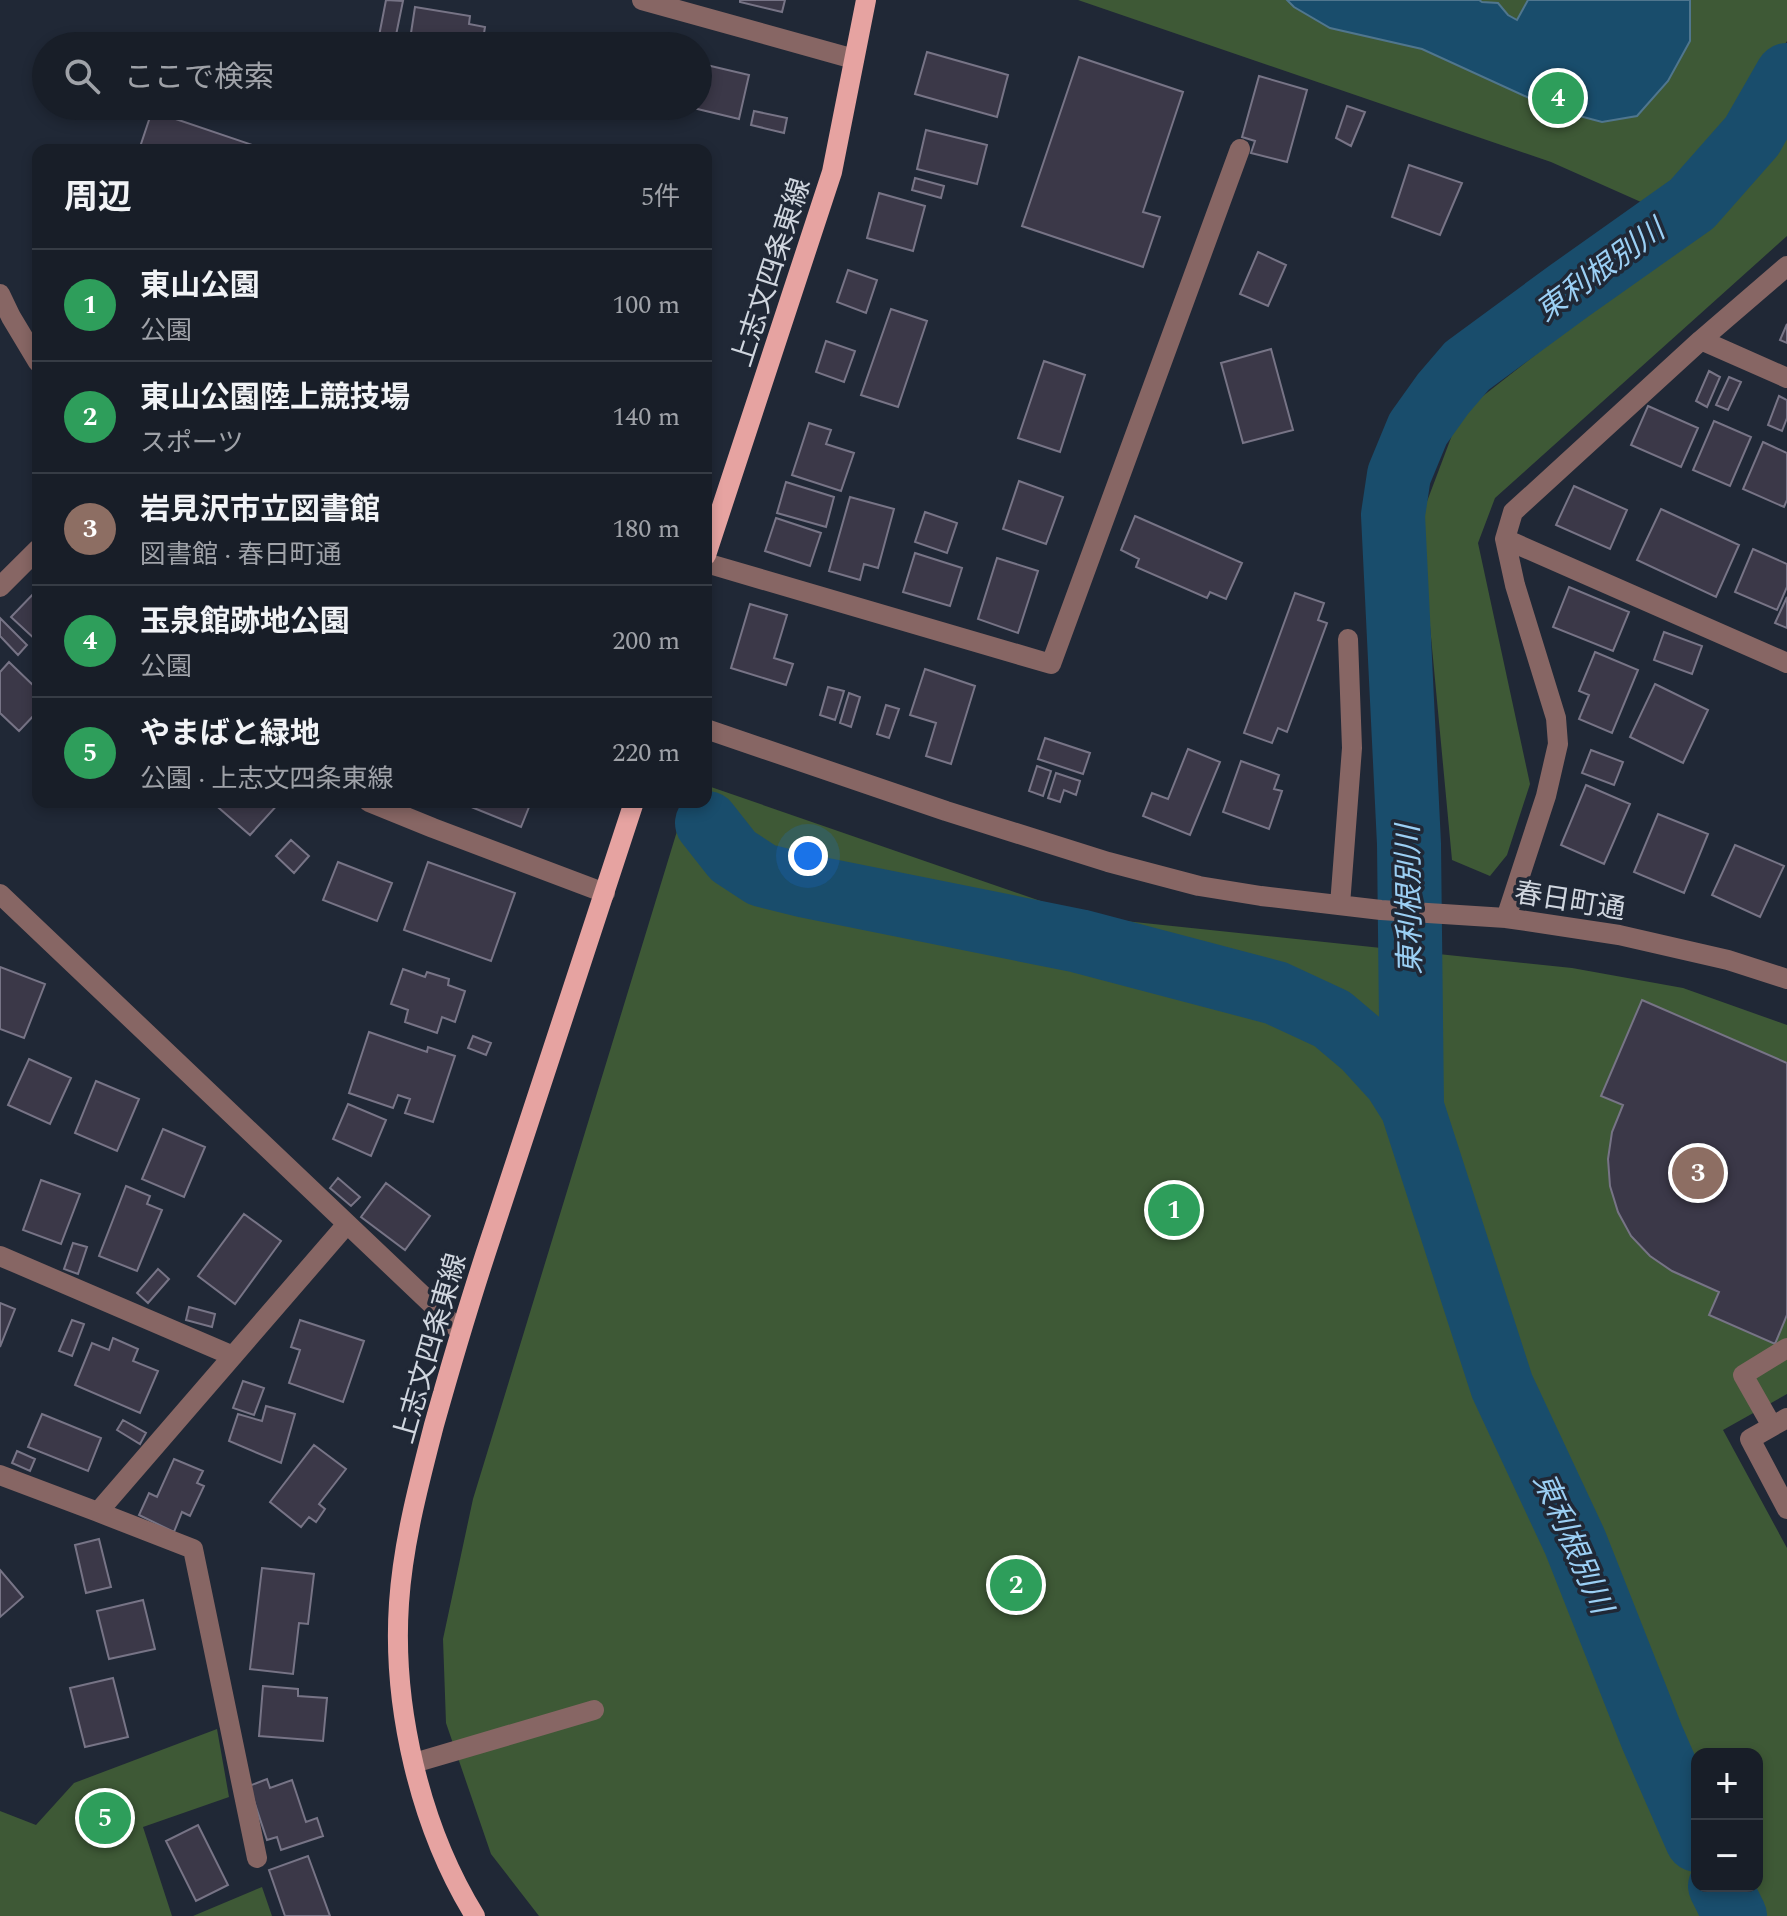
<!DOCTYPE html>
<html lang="ja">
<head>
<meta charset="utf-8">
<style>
  body { margin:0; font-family:Spectral,"Noto Sans JP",serif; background:#252b34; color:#f1f3f6 }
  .controls { position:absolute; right:24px; bottom:24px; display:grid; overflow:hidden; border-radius:16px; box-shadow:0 4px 12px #0003 }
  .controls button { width:72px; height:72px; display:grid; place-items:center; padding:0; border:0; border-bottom:2px solid #363c45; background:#181e28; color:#f1f3f6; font:40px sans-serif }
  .you { position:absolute; left:808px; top:856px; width:28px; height:28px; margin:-20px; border:6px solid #fff; border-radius:50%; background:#1a73e8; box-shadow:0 0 0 12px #1a73e833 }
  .badge { display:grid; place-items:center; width:52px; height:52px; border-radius:50%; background:#2563eb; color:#fff; font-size:26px; font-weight:700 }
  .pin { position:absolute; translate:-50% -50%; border:4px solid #fff; box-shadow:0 2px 8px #0006 }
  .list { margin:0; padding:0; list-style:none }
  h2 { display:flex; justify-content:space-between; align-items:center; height:104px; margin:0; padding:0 32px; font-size:34px }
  h2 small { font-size:26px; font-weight:400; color:#9fa2a8 }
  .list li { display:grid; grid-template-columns:52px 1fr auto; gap:24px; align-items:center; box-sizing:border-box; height:112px; padding:0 32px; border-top:2px solid #363c45 }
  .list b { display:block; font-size:30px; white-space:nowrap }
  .list p { margin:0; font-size:26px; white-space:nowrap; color:#9fa2a8 }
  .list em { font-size:26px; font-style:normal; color:#9fa2a8 }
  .icon { flex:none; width:44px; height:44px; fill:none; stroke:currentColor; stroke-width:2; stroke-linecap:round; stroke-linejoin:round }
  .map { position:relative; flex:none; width:1787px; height:1916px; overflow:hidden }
  .search { position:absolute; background:#181e28; box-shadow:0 4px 12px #0003; left:32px; top:32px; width:680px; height:88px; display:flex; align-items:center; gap:20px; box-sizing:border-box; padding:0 28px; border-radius:44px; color:#9fa2a8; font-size:30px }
  .panel { position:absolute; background:#181e28; box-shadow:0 4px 12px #0003; left:32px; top:144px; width:680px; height:664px; border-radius:16px }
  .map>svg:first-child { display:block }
  .green { fill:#3e5936; fill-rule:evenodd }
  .water { fill:#194d6c; stroke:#50768e; stroke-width:2 }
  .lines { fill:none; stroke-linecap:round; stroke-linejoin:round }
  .river { stroke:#194d6c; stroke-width:64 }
  .building { fill:#3b3848; stroke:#777486; stroke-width:2 }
  .minor { stroke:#876664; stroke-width:20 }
  .major { stroke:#e6a3a1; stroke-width:20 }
  .labels { text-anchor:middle; stroke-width:7; stroke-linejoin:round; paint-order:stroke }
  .street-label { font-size:28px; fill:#d0d6df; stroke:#202836 }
  .water-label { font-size:30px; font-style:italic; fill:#9bcff4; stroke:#202836 }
</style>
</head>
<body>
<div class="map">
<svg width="1787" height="1916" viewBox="0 0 1787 1916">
  <rect width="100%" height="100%" fill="#202836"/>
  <!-- green -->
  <path class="green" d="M1078 0H1787V41L1713 156 1659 210 1551 162Z
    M1787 113V236L1495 498 1478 543 1530 784 1507 855 1490 876 1452 860 1420 520 1460 414 1692 232 1774 136Z
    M711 787 1087 917 1572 968 1683 988 1787 1025V1394L1723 1430 1787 1548V1916H539L491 1854 446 1723 443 1639 473 1499 685 805 690 802H706V791ZM1697 1754H1757V1886H1697Z
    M217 1729 229 1797 143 1827 172 1916H0V1811L36 1825 74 1783Z
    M262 1887 272 1916H193Z"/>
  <!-- water -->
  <path class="water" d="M1287 0H1479L1482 2 1498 3 1508 15 1517 20 1528 0H1690V41L1668 81 1637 116 1602 122 1553 109 1422 49 1330 28 1294 7Z"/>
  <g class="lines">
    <!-- river -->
    <path class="river" d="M707 823 733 856 762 875 806 886 1079 941 1276 993 1332 1019 1364 1046 1395 1080 1412 1107
      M1697 1840 1652 1737 1575 1542 1502 1386 1412 1107 1409 844 1393 515 1399 475 1418 429 1443 394 1467 366 1569 291 1692 204 1752 136 1787 75
      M1720 1886 1735 1916"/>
  </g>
  <!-- building -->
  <path class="building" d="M386 0 403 1 395 40 379 36Z
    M740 0H785L782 12 740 2Z
    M415 7 470 16 469 24 485 27 482 46H409Z
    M527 38 565 46H525Z
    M927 52 1008 75 997 117 915 94Z
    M1079 57 1183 92 1143 212 1160 217 1143 267 1022 226Z
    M698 63 749 75 739 119 685 106H698Z
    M1259 76 1307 90 1287 162 1251 153 1255 141 1242 137Z
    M1347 106 1365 112 1351 146 1336 138Z
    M152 111 267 150H139Z
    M754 111 787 118 784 133 751 125Z
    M926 130 987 145 977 184 917 169Z
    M1409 165 1462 183 1440 235 1392 217Z
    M915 178 944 186 941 198 912 190Z
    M879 193 925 206 913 251 867 238Z
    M1258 252 1286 265 1268 306 1240 294Z
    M848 270 877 280 866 313 837 302Z
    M891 309 927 321 898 407 861 395Z
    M1787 324V343L1780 340Z
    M826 341 855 351 844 382 816 372Z
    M1271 349 1293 430 1243 443 1221 363Z
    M1044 361 1085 375 1060 452 1018 438Z
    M1709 371 1720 377 1707 407 1696 401Z
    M1729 377 1741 382 1728 410 1716 405Z
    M1779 396 1787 400V418L1782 431 1768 425Z
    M1648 406 1698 428 1681 467 1631 445Z
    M1714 421 1751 437 1730 486 1693 470Z
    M809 423 831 430 826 444 854 453 841 491 792 475Z
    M1763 442 1787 453V500L1784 507 1743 489Z
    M1019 481 1063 497 1046 544 1003 529Z
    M786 482 834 497 826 527 777 513Z
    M1574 486 1627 510 1610 549 1556 525Z
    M850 497 894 509 878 568 864 564 860 580 829 571Z
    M1661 509 1739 545 1716 597 1637 560Z
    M925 512 957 523 947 553 915 542Z
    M1135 516 1242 563 1226 599 1210 592 1207 598 1136 567 1139 559 1121 550Z
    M776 518 821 533 810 566 765 551Z
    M1753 549 1787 564V587L1777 610 1735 592Z
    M915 553 962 568 950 606 903 592Z
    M997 558 1038 571 1018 633 978 619Z
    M1569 587 1629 612 1613 651 1553 627Z
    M38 589V642L11 617Z
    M1295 593 1324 603 1318 620 1327 623 1287 732 1278 728 1272 743 1244 733Z
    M1787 597V628L1775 623Z
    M750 604 787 615 774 658 793 664 786 685 731 668Z
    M0 618 27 645 18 655 0 636Z
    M1664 632 1702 646 1692 674 1654 660Z
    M1595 652 1638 670 1612 733 1579 719 1589 695 1579 691Z
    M9 662 38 690V711L19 731 0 713V672Z
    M925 669 975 686 951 764 926 756 936 723 910 715Z
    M1655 684 1708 710 1683 763 1630 737Z
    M828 687 844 691 835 720 820 715Z
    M849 693 860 697 851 727 840 723Z
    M886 705 899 709 889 738 877 734Z
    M1045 738 1090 753 1083 774 1038 759Z
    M1188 749 1220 762 1190 835 1143 816 1152 793 1168 799Z
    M1591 750 1623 762 1614 785 1582 773Z
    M1241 761 1279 775 1274 789 1282 791 1269 829 1223 812Z
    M1037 766 1051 771 1043 796 1029 791Z
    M1056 773 1080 781 1076 795 1064 790 1060 802 1048 798Z
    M1586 785 1630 804 1604 864 1561 845Z
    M212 802H280L250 835Z
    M459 802H531L521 827Z
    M1658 814 1708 834 1684 893 1634 872Z
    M291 840 309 856 294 873 276 856Z
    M1735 845 1784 866 1760 917 1712 895Z
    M338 862 392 883 377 921 323 900Z
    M428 862 515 893 491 961 404 930Z
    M0 967 45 984 24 1038 0 1029Z
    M403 969 425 977 427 972 449 979 448 985 465 991 455 1022 442 1017 437 1033 405 1022 408 1010 391 1004Z
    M1642 1000 1787 1063V1315L1775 1344 1709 1315 1719 1292 1672 1271 1650 1256 1631 1236 1618 1212 1610 1186 1608 1159 1612 1132 1623 1105 1601 1096Z
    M369 1032 427 1052 428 1047 455 1056 433 1122 405 1113 410 1099 398 1095 393 1108 349 1093Z
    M473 1036 491 1043 486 1055 468 1048Z
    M29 1059 71 1078 50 1124 8 1105Z
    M96 1081 139 1099 117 1151 75 1133Z
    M348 1104 386 1120 371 1156 333 1139Z
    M163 1129 205 1147 184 1197 142 1179Z
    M338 1178 360 1197 351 1206 330 1188Z
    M41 1180 80 1194 61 1244 23 1230Z
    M386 1183 430 1216 405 1250 361 1217Z
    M126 1186 150 1196 147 1204 162 1210 137 1271 99 1256Z
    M244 1214 281 1241 235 1304 198 1276Z
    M73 1243 87 1247 78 1274 64 1269Z
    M158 1269 169 1279 148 1303 137 1293Z
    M0 1303 15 1309 0 1347Z
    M189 1307 215 1314 212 1327 186 1320Z
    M72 1320 84 1324 72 1356 59 1351Z
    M300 1320 364 1341 343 1402 289 1383 300 1350 291 1347Z
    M113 1338 138 1349 133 1361 158 1371 140 1413 75 1385 92 1343 109 1350Z
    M243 1381 264 1388 254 1415 233 1408Z
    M266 1406 295 1414 281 1463 229 1441 238 1414 262 1421Z
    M42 1414 101 1438 88 1471 28 1447Z
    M123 1420 146 1433 140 1444 117 1430Z
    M314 1445 346 1469 319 1504 325 1509 316 1522 309 1517 301 1527 270 1502Z
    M17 1451 35 1459 30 1471 12 1463Z
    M174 1459 203 1471 197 1483 204 1486 190 1516 182 1512 174 1532 139 1515 149 1493 157 1497Z
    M99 1539 111 1587 86 1593 75 1545Z
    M262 1568 314 1574 308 1624 299 1623 293 1674 250 1669Z
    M0 1570 23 1597 0 1617Z
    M143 1600 155 1649 109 1659 97 1611Z
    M113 1678 128 1737 85 1747 70 1688Z
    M263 1686 298 1689V1696L327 1698 323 1741 259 1736Z
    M267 1779 270 1788 292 1780 306 1822 317 1818 323 1836 281 1850 277 1837 267 1840 249 1786Z
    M198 1825 228 1885 196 1901 166 1841Z
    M308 1856 330 1916H285L269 1870Z"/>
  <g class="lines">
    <!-- minor -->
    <path class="minor" d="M642 0 854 59
      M0 294 11 317 38 362
      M1701 340 1787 378
      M1505 539 1787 663
      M706 563 1051 664 1240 149
      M0 587 38 549
      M706 729 946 811 1108 862 1199 886 1261 896 1381 910 1506 918 1619 935 1728 960 1787 979
      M369 802 433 828 605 893
      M0 894 460 1331
      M1340 905 1352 748 1348 639
      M1506 918 1546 796 1558 744 1556 718 1515 585 1505 539 1513 512 1701 340 1787 266
      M0 1256 233 1356
      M1787 1418 1750 1439 1787 1509
      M1772 1426 1743 1375 1787 1348
      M0 1475 98 1512 347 1224
      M98 1512 193 1549 257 1858
      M414 1763 594 1710"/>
    <!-- major -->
    <path class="major" d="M706 555 832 172 866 0
      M475 1916C420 1827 392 1707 399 1603 403 1543 419 1483 434 1425 452 1361 471 1297 492 1234 540 1090 588 946 634 802"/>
  </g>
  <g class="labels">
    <!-- street labels -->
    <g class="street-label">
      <text transform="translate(770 272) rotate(-72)" y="10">上志文四条東線</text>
      <text transform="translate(1570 900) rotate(9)" y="10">春日町通</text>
      <text transform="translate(429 1348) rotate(-74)" y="10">上志文四条東線</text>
    </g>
    <!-- water labels -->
    <g class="water-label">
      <text transform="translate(1600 270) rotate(-36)" y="10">東利根別川</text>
      <text transform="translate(1409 900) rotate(-91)" y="10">東利根別川</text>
      <text transform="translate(1573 1543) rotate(66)" y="10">東利根別川</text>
    </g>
  </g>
</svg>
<div class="controls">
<button>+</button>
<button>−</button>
</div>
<div class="you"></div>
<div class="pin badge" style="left:1174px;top:1210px;background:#2e9e5b">1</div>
<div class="pin badge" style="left:1016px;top:1585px;background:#2e9e5b">2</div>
<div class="pin badge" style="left:1698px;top:1173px;background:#8d6e63">3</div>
<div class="pin badge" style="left:1558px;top:98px;background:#2e9e5b">4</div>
<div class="pin badge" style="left:105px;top:1818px;background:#2e9e5b">5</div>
<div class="search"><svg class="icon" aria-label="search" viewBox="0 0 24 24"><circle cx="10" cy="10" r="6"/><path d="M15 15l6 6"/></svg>ここで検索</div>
<section class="panel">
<h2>周辺<small>5件</small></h2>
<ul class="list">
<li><span class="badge" style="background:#2e9e5b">1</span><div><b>東山公園</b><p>公園</p></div><em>100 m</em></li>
<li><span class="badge" style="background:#2e9e5b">2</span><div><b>東山公園陸上競技場</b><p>スポーツ</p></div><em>140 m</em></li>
<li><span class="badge" style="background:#8d6e63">3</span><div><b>岩見沢市立図書館</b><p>図書館 · 春日町通</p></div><em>180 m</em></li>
<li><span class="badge" style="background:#2e9e5b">4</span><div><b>玉泉館跡地公園</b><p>公園</p></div><em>200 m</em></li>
<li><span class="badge" style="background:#2e9e5b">5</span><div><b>やまばと緑地</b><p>公園 · 上志文四条東線</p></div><em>220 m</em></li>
</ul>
</section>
</div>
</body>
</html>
